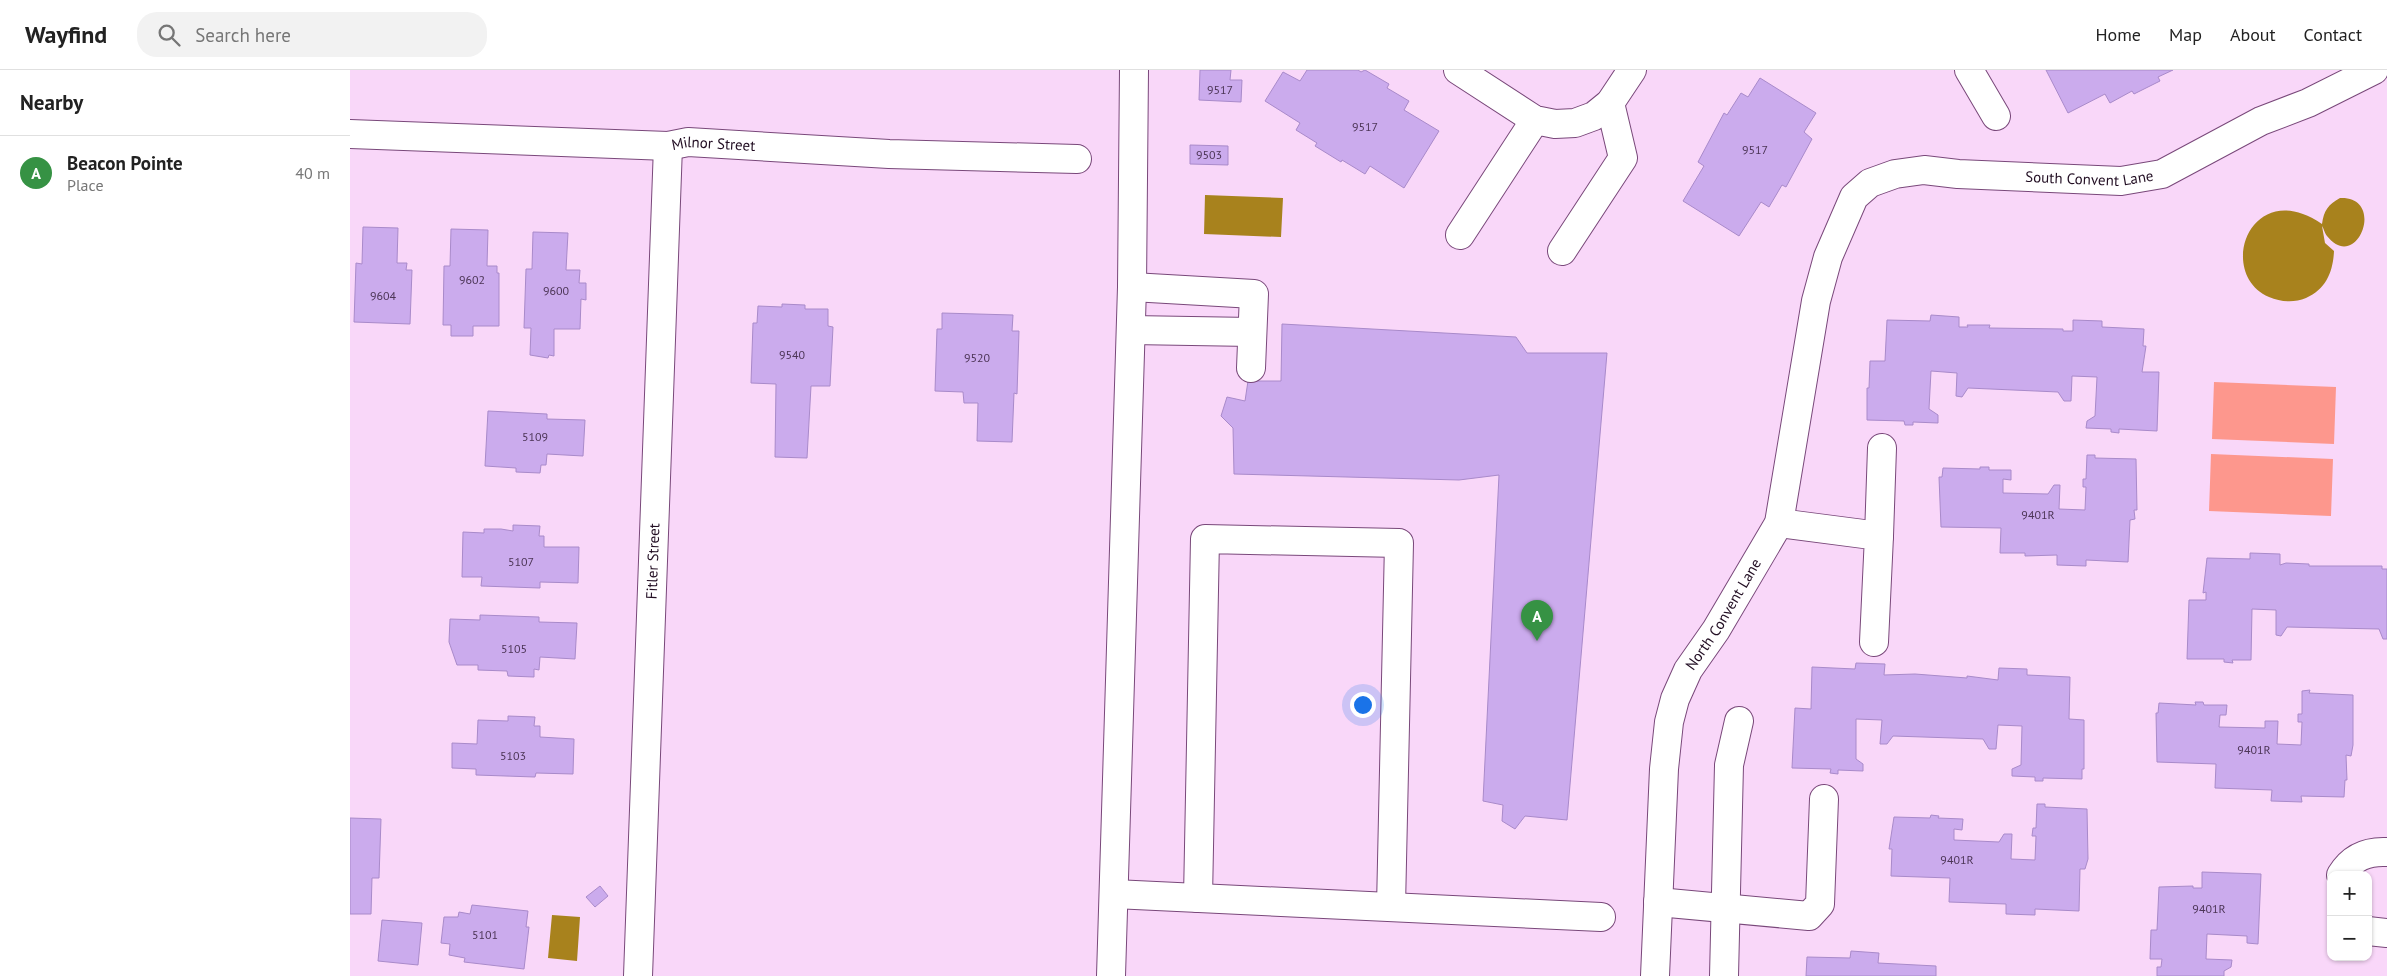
<!DOCTYPE html>
<html lang="en">
<head>
<meta charset="utf-8">
<style>
  body { margin:0; font-family:"PT Sans",sans-serif; background:#f2f2f2; color:#222 }
  .controls { position:absolute; right:15px; bottom:15px; display:grid; overflow:hidden; border-radius:10px; box-shadow:0 1px 4px #0004 }
  .controls button { width:45px; height:45px; display:grid; place-items:center; padding:0; border:0; border-bottom:1px solid #e0e0e0; background:#fff; color:#222; font:25px sans-serif }
  .you { position:absolute; left:1012px; top:634px; width:18px; height:18px; margin:-12px; border:4px solid #fff; border-radius:50%; background:#1a73e8; box-shadow:0 0 0 8px #1a73e833 }
  .badge { display:grid; place-items:center; width:32px; height:32px; border-radius:50%; background:#369244; color:#fff; font-size:16px; font-weight:700 }
  .pin { position:absolute; translate:-50% -41px; filter:drop-shadow(0 1px 2px #0008) }
  .pin::after { content:''; position:absolute; top:26px; width:18px; height:15px; background:inherit; clip-path:polygon(0 0,100% 0,50% 100%) }
  .list { margin:0; padding:0; list-style:none }
  h2 { display:flex; justify-content:space-between; align-items:center; height:65px; margin:0; padding:0 20px; font-size:21px }
  h2 small { font-size:16px; font-weight:400; color:#767676 }
  .list li { display:grid; grid-template-columns:32px 1fr auto; gap:15px; align-items:center; box-sizing:border-box; height:75px; padding:0 20px; border-top:1px solid #e0e0e0 }
  .list b { display:block; font-size:19px; white-space:nowrap }
  .list p { margin:0; font-size:16px; white-space:nowrap; color:#767676 }
  .list em { font-size:16px; font-style:normal; color:#767676 }
  .icon { flex:none; width:28px; height:28px; fill:none; stroke:currentColor; stroke-width:2; stroke-linecap:round; stroke-linejoin:round }
  .map { position:relative; flex:none; width:2037px; height:906px; overflow:hidden }
  header { display:flex; align-items:center; gap:30px; box-sizing:border-box; height:70px; padding:0 25px; background:#fff; border-bottom:1px solid #e0e0e0 }
  header strong { font-size:24px }
  nav { display:flex; gap:28px; margin-inline-start:auto; font-size:18px }
  .search { width:350px; height:45px; background:#f2f2f2; display:flex; align-items:center; gap:12px; box-sizing:border-box; padding:0 18px; border-radius:20px; color:#767676; font-size:19px }
  main { display:flex }
  aside { flex:1; background:#fff }
  .map>svg:first-child { display:block }
  .green { fill:#fd978d }
  .water { fill:#a8821d }
  .building { fill:#cbabed; stroke:#a98aca }
  .lines { fill:none; stroke-linecap:round; stroke-linejoin:round }
  .minor-casing { stroke:#79487a; stroke-width:30 }
  .minor { stroke:#fff; stroke-width:28 }
  .labels { text-anchor:middle; stroke-width:4; stroke-linejoin:round; paint-order:stroke }
  .number-label { font-size:12px; fill:#4c3556 }
  .street-label { font-size:15px; fill:#220e23; stroke:#f8edf8 }
</style>
</head>
<body>
<header>
<strong>Wayfind</strong>
<div class="search"><svg class="icon" aria-label="search" viewBox="0 0 24 24"><circle cx="10" cy="10" r="6"/><path d="M15 15l6 6"/></svg>Search here</div>
<nav><a>Home</a><a>Map</a><a>About</a><a>Contact</a></nav>
</header>
<main>
<aside>
<h2>Nearby<small></small></h2>
<ul class="list">
<li><span class="badge">A</span><div><b>Beacon Pointe</b><p>Place</p></div><em>40 m</em></li>
</ul>
</aside>
<div class="map">
<svg width="2037" height="906" viewBox="0 0 2037 906">
  <rect width="100%" height="100%" fill="#f9d7f9"/>
  <!-- green -->
  <path class="green" d="M1864 312 1986 317 1984 374 1862 369Z
    M1861 384 1983 389 1981 446 1859 441Z"/>
  <!-- water -->
  <path class="water" d="M855 125 933 128 931 167 854 164Z
    M1990 128C2037 126 2007 204 1977 166 1975 164 1974 159 1972 156L1975 173 1984 181C1983 202 1976 219 1956 228 1944 233 1931 232 1919 227 1865 203 1901 105 1972 154 1974 140 1978 135 1990 128Z
    M202 845 230 847 227 891 198 888Z"/>
  <!-- building -->
  <path class="building" d="M850 0H881L880 10H892L891 32 849 30Z
    M957 0H1008L1011 2 1015 0 1039 14 1037 18 1059 31 1054 40 1089 61 1054 118 1020 96 1015 104 992 90 991 92 965 76 967 73 946 60 950 53 915 31 933 2 950 11Z
    M1696 0H1823L1808 7 1810 11 1784 24 1782 21 1760 33 1755 24 1718 43Z
    M1410 8 1466 43 1454 62 1462 69 1436 117 1432 115 1419 137 1411 132 1389 166 1333 131 1354 96 1348 92 1374 43 1377 45 1391 23 1398 27Z
    M840 75 878 76V95L840 94Z
    M13 157 48 158 47 193H57L56 200H62L60 254 4 252 6 193 12 194Z
    M101 159 138 160 137 196H147V203H149V256H123V266H101V255H93L94 196H100Z
    M183 162 218 163 216 200H230L229 213H236V230L231 229 230 259H204V286L199 285 198 288 180 285 181 258H174L176 199H182Z
    M432 234 455 235V239H478V256L483 257 480 316H461L457 388 425 387 426 314 401 313 403 253H407L408 236 432 237Z
    M592 243 663 245 662 261H669L667 324 664 323 662 372 627 371 628 333H614L613 322 585 321 587 259H592Z
    M1581 245 1609 247V257H1618L1617 255H1640L1639 258 1713 259V261H1723V250L1752 251V257L1794 259 1793 276H1796L1792 302H1809L1807 361 1769 359V363L1761 362V359L1736 358 1737 351 1745 346 1747 307 1722 306 1721 331H1714L1708 322 1618 318 1612 327 1606 326 1607 303 1581 301 1579 339 1588 345V353L1563 352V355H1555L1554 351 1517 350V318H1519L1520 291H1535L1537 250 1580 251Z
    M932 254 1166 267 1177 283H1257L1217 750 1175 746 1165 759 1152 751 1153 735 1133 731 1149 405 1109 410 884 404 883 358 871 346 877 327 895 331 898 311H931Z
    M138 341 197 344V349L235 350 233 386 197 384 196 395H191L190 403 166 402V398L135 396Z
    M1737 385H1745V388L1786 389 1787 440H1784L1785 449 1780 450 1778 492 1736 490V496L1707 495V485L1675 486V483H1650L1651 458 1591 457 1589 407H1592L1593 398 1630 399V397H1639V400H1661V410L1653 409V423L1698 424 1704 415H1710L1709 439 1735 440 1736 417H1733V409H1736Z
    M163 455 190 456 189 466H194V477H229L228 513 190 512V518L131 516 132 507H112L113 462 134 463V459H151L163 461Z
    M1900 483 1930 484V495L1936 493 1959 494V496H2032V499H2037V569H2033L2029 559 1937 557 1931 566 1926 565V540L1902 539 1901 590H1882L1883 593 1874 592V589H1837L1839 530H1856V522L1853 523 1857 488 1900 489Z
    M130 545 189 547V552L227 553 225 589 190 587 189 600 184 599V607L158 606 157 601 128 600V595H107L99 572 100 549 130 550Z
    M1506 593 1535 594 1534 605 1565 604 1617 608V606L1648 610 1649 598 1677 599V605L1720 607 1719 649 1734 650V699H1732V709L1693 708V711H1685V707L1662 706V699L1671 695 1672 656 1648 655 1646 679H1639L1633 669 1543 666 1537 674H1530L1532 650 1506 649V689L1513 694V701L1488 700V704L1480 703 1481 699 1442 698 1445 638 1461 639 1462 597 1505 599Z
    M1960 620 1959 623 2003 625V675L2001 686 1996 685 1997 710H1995L1994 727 1951 726 1952 732 1921 731 1922 720 1865 718 1866 694 1807 692 1806 643H1808L1809 633 1846 635 1845 632H1853L1854 635H1877L1876 645H1870L1869 657 1915 658V651H1928L1927 674 1951 675 1952 652H1948V644H1952V621Z
    M158 646 185 647 184 656H190V667L224 669 223 704 186 703 185 707 126 705V699L102 698V673L127 674 128 650 158 651Z
    M1687 734H1695V737L1737 739 1738 789 1735 799H1730L1729 841 1685 839V845L1656 844V834L1599 832 1600 808 1541 806 1542 779H1539L1544 747 1580 748 1581 745 1589 746 1588 748 1613 749 1612 760 1604 759V770L1649 772 1654 764H1662L1661 789 1685 790 1686 766H1682L1683 758H1686Z
    M0 748 31 749 29 808H22L21 844H0Z
    M1852 802 1911 804 1908 874 1897 873V866L1857 864 1856 889 1882 890 1881 897 1874 901V906H1807V897H1811L1812 889H1800L1801 860H1807L1809 817 1843 816V818H1852Z
    M250 816 258 826 245 837 236 827Z
    M122 835 178 841 176 857H179L174 899 114 892 115 888 99 885 100 874 91 873 94 847H108L109 842 120 844Z
    M32 850 72 853 68 895 28 891Z
    M1501 881 1529 883 1528 893 1586 896V906H1456L1457 887 1500 888Z"/>
  <g class="lines">
    <defs>
      <g id="minor">
        <path d="M1108 0 1185 50 1205 54 1225 53 1244 46 1260 33 1282 0"/>
        <path d="M1619 0 1646 46"/>
        <path id="s1" d="M0 64 318 76 338 72 539 84 727 89"/>
        <path d="M1110 165 1185 50"/>
        <path d="M1212 181 1273 88 1260 33"/>
        <path d="M782 217 904 224 901 298"/>
        <path d="M781 260 902 262"/>
        <path d="M1429 453 1529 466 1524 572"/>
        <path d="M1529 466 1532 378"/>
        <path d="M1991 805C2002 787 2017 781 2037 782"/>
        <path d="M764 824 1251 847"/>
        <path d="M848 828 855 469 1049 473 1041 837"/>
        <path d="M1308 832 1459 846 1470 834 1474 729"/>
        <path d="M2018 861 2037 863"/>
        <path id="s2" d="M288 906 318 76"/>
        <path d="M761 906 782 217 784 0"/>
        <path id="s3" d="M1305 906 1314 699 1319 652 1325 629 1338 600 1366 560 1429 453 1466 231 1478 187 1504 127 1520 113 1545 104 1574 100 1608 104 1771 111 1812 104 1911 51 1958 33 2024 0"/>
        <path d="M1374 906 1379 695 1389 651"/>
      </g>
    </defs>
    <!-- minor casing -->
    <use href="#minor" class="minor-casing"/>
    <!-- minor -->
    <use href="#minor" class="minor"/>
  </g>
  <g class="labels">
    <!-- number labels -->
    <g class="number-label">
      <text x="870" y="24">9517</text>
      <text x="1015" y="61">9517</text>
      <text x="1405" y="84">9517</text>
      <text x="859" y="89">9503</text>
      <text x="122" y="214">9602</text>
      <text x="206" y="225">9600</text>
      <text x="33" y="230">9604</text>
      <text x="442" y="289">9540</text>
      <text x="627" y="292">9520</text>
      <text x="185" y="371">5109</text>
      <text x="1688" y="449">9401R</text>
      <text x="171" y="496">5107</text>
      <text x="164" y="583">5105</text>
      <text x="1904" y="684">9401R</text>
      <text x="163" y="690">5103</text>
      <text x="1607" y="794">9401R</text>
      <text x="1859" y="843">9401R</text>
      <text x="135" y="869">5101</text>
    </g>
    <!-- street labels -->
    <g class="street-label">
      <text dy="5" stroke="none"><textPath href="#s1" startOffset="364">Milnor Street</textPath></text>
      <text dy="5" stroke="none"><textPath href="#s3" startOffset="1062">South Convent Lane</textPath></text>
      <text dy="5" stroke="none"><textPath href="#s2" startOffset="415">Fitler Street</textPath></text>
      <text dy="5" stroke="none"><textPath href="#s3" startOffset="376">North Convent Lane</textPath></text>
    </g>
  </g>
</svg>
<div class="controls">
<button>+</button>
<button>−</button>
</div>
<div class="you"></div>
<div class="pin badge" style="left:1187px;top:571px">A</div>
</div>
</main>
</body>
</html>
